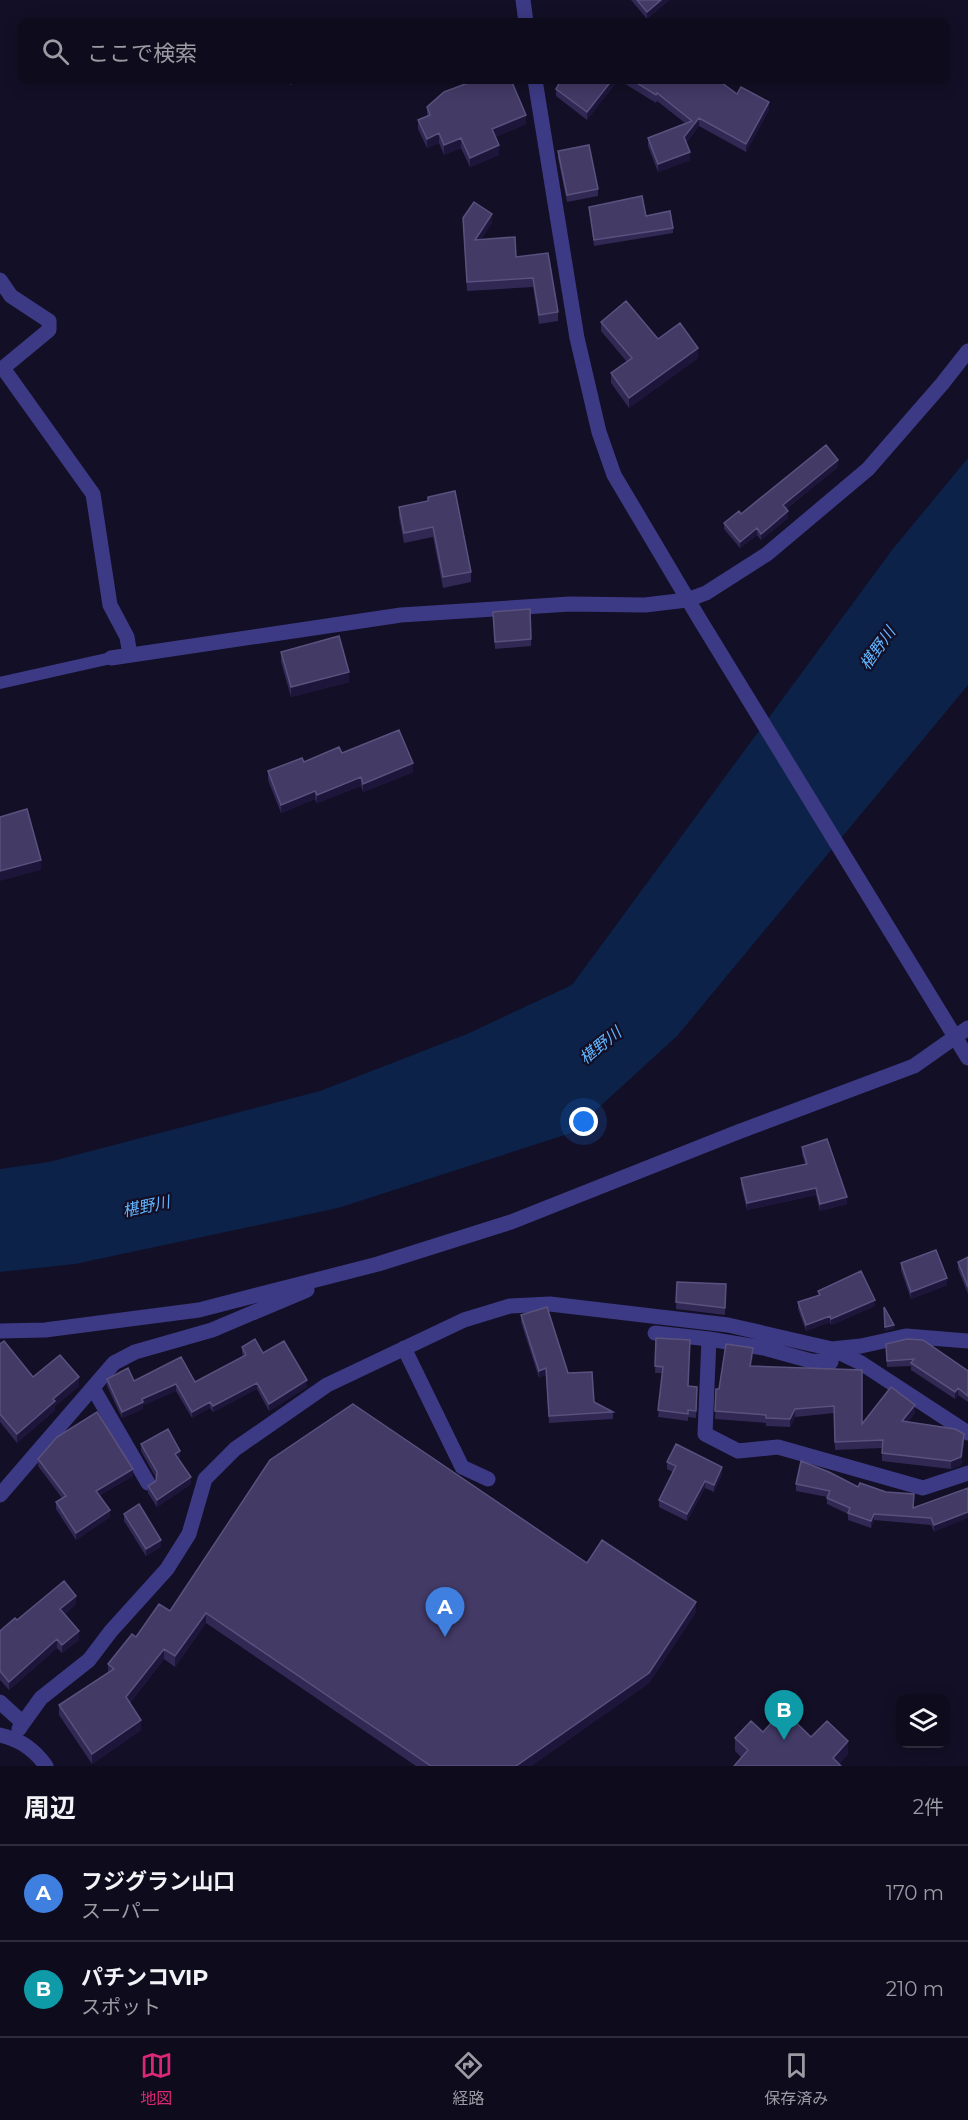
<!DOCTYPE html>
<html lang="ja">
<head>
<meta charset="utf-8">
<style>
  body { margin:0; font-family:Montserrat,"Noto Sans JP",sans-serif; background:#171425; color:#f1f3f6 }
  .controls { position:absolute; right:18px; bottom:18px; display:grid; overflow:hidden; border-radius:12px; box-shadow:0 3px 15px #0003 }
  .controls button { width:54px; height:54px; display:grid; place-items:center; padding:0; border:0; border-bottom:2px solid #2e2b3b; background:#0e0b1c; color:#f1f3f6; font:30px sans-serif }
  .you { position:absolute; left:584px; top:1122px; width:21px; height:21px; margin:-15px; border:4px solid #fff; border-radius:50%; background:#1a73e8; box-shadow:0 0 0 9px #1a73e833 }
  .badge { display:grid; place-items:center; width:39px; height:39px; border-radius:50%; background:#db2777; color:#fff; font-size:20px; font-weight:700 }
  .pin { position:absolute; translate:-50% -50px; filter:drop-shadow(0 2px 3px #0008) }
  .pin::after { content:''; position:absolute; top:32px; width:21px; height:18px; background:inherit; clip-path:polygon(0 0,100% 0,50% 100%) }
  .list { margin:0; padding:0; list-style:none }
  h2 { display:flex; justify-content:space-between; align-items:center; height:78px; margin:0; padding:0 24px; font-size:26px }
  h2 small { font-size:20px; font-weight:400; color:#9b9ba3 }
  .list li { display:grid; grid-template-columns:39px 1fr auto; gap:18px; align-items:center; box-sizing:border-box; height:96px; padding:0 24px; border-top:2px solid #2e2b3b }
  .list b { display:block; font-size:22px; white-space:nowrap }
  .list p { margin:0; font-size:20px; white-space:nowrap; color:#9b9ba3 }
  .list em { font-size:20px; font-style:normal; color:#9b9ba3 }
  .icon { flex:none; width:33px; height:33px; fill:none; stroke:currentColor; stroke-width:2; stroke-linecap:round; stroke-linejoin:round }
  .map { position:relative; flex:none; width:968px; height:1766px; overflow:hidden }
  .search { position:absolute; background:#0e0b1c; box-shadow:0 3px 15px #0003; left:18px; right:18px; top:18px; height:66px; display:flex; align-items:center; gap:15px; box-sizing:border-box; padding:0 21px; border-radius:12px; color:#9b9ba3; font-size:22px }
  .sheet { height:270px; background:#0e0b1c }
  nav { display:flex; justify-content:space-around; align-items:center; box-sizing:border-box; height:84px; border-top:2px solid #2e2b3b; background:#0e0b1c; font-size:16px; color:#9b9ba3 }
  nav a { display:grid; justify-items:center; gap:3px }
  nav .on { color:#db2777 }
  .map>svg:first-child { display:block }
  .water { fill:#0c2248 }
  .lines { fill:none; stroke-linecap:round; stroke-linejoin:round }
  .service { stroke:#3d3a85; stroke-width:12 }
  .minor { stroke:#3d3a85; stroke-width:15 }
  .tertiary { stroke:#3d3a85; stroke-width:15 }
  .wall { fill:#312854 }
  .shaded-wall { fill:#1d163a }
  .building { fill:#433a66; stroke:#5a527e; stroke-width:1.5 }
  .labels { text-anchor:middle; stroke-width:4.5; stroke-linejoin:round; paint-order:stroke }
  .water-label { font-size:16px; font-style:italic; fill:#62b6ff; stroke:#130f26 }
</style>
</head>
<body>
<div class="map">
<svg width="968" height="1766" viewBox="0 0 968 1766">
  <rect width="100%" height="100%" fill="#130f26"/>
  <!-- water -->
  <path class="water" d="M968 458V685L677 1036 571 1133 338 1208 75 1264 0 1272V1169L49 1162 320 1091 467 1034 572 985 892 550Z"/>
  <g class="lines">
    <!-- service -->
    <path class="service" d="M0 683 111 658"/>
    <!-- minor -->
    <path class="minor" d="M523 0 526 22
      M535 80 577 338 599 432 614 475 700 620 968 1058
      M0 280 11 296 49 321V330L3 368 93 494 110 605 127 637 130 655
      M111 658 401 615 570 604 645 605 687 600 706 593 767 554 868 469 942 384 968 351
      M0 1331 45 1330 199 1310 378 1264 511 1222 738 1132 914 1066 968 1028
      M655 1333 709 1339
      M404 1348 462 1467 488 1479
      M93 1388 148 1483
      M968 1433 861 1363 832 1349 831 1362 811 1361 764 1348 709 1339 705 1434 738 1451 778 1447 923 1488 968 1473
      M0 1495 114 1363 135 1352 212 1330 307 1290
      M0 1702 23 1723 19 1729
      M23 1723 41 1698 89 1660 111 1631 167 1569 189 1534 205 1479 235 1449 327 1385 464 1320 510 1306 550 1304 728 1325 832 1349 861 1346 906 1336 968 1341"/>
    <!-- tertiary -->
    <path class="tertiary" d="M0 1735C19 1739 35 1750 46 1766"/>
  </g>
  <!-- wall -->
  <path class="wall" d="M631 0H669L647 19Z
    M284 80H296L291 85Z
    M557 80H618L587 120 556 96V89L558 85Z
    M619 80H718L737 94 769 110 746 152 699 126 686 143 690 160 658 172 648 146V138L685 123 657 101 656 103Z
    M427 107 526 124 495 137 499 155 470 167 461 148 444 155 439 143 427 148 418 129V120L427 116Z
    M558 151 598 189V196L567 202 558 158Z
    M589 207 646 216 673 228V233L594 246Z
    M463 218 492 223 481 239 516 257 548 253 558 312V321L539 324 533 287 467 291Z
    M601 322 658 339 698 358 629 408 611 383V373L627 362 601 331Z
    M838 467 786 509 788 518 761 540 757 535 740 548 724 529V523L741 514Z
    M428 497 471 572V582L443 588 433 537 404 543 399 517V507L428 501Z
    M493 612 531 639V646L495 649Z
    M281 652 349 682 291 697 281 662Z
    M342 753 413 772 363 792 361 786 317 803 315 799 281 813 268 780V771L304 762Z
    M802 1147 847 1204 820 1211 816 1195 747 1210 741 1185V1178L805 1164 802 1154Z
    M968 1257V1294L958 1269V1262Z
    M901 1263 947 1285 911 1299 901 1270Z
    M677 1282 726 1284 725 1315 676 1309Z
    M818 1291 875 1306 831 1325 830 1322 806 1331 798 1309V1302L818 1295Z
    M521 1315 568 1373 594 1402 613 1412V1419L549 1423 546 1375 539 1378 521 1322Z
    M656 1338 688 1386 697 1387 696 1418 688 1417V1421L658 1417 662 1373H655Z
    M0 1344 33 1377 79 1386 55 1406V1410L17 1443 0 1422Z
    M886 1344 968 1371V1402L958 1395 955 1399 911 1370V1366L887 1367Z
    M242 1347 263 1353 307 1387 269 1411 257 1389 213 1412 210 1408 192 1418 176 1391 143 1405V1409L122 1418 107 1386V1379L134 1381 195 1382 243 1357 242 1353Z
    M753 1356 751 1366 862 1370V1424L915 1413 908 1422 964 1442 961 1465 951 1469 882 1461V1448L835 1450 834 1413 795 1417 790 1427 766 1426V1423L715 1419 716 1389H719Z
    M141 1444 180 1458 178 1459 191 1484 157 1507 148 1493V1486L156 1481V1478L141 1451Z
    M38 1459 133 1476 100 1495 110 1517 76 1540 56 1509V1502L62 1498 38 1466Z
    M667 1462 722 1474 714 1492 705 1488 687 1521 659 1507V1500L673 1472 667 1469Z
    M796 1484 858 1487 913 1508 968 1488 934 1532 931 1525 874 1520 871 1528 848 1520V1514L827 1504V1497L796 1491Z
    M124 1514 161 1547 146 1556 124 1521Z
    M587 1563 696 1612 649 1683 531 1766H416L206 1623 175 1667 164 1659 130 1703 141 1730 92 1764 59 1715V1705L108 1672V1664L136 1637 170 1611Z
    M76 1604 65 1614 79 1640 62 1653 57 1648 9 1690 0 1680V1631L17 1620Z
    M763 1732 811 1737 848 1754 839 1764 742 1758 735 1751V1738Z"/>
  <!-- shaded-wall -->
  <path class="shaded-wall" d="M661 0H669L647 19V12Z
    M291 80H296L291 85Z
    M612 80H618L587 120V112Z
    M769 102V110L746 152V144Z
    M526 115V124L492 139V129Z
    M699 118V126L684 145V137Z
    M439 133V143L427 148V139Z
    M461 138V148L444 155V145Z
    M499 145V155L470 167V158Z
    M690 152V160L658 172V164Z
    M492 214V223L475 249V240Z
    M698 348V358L629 408V398Z
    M838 460V467L783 511V505Z
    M788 511V518L761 540V534Z
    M757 528V535L740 548V542Z
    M349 672V682L291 697V687Z
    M413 763V772L363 792V784Z
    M361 777V786L317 803V795Z
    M315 791V799L281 813V805Z
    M41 860V870L0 881V871Z
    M816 1188V1195L747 1210V1203Z
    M847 1197V1204L820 1211V1204Z
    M947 1278V1285L911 1299V1292Z
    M875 1300V1306L831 1325V1319Z
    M830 1316V1322L806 1331V1325Z
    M894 1325V1329L885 1331V1327Z
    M753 1348V1356L750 1374V1366Z
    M546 1368V1375L539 1378V1371Z
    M79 1377V1386L55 1406V1410L17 1443V1434L53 1399Z
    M307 1380V1387L269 1411V1404Z
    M257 1383V1389L213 1412V1406Z
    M176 1384V1391L143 1405V1409L122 1418V1412L142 1399Z
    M958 1388V1395L955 1399V1392Z
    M210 1402V1408L192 1418V1412Z
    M915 1405V1413L902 1429V1421Z
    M795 1409V1417L790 1427V1419Z
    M964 1434V1442L961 1465 951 1469V1461Z
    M180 1451V1458L175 1461V1454Z
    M722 1467V1474L714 1492V1485Z
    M133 1469V1476L96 1497V1491Z
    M191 1477V1484L157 1507V1500Z
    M705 1481V1488L687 1521V1514Z
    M110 1510V1517L76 1540V1533Z
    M968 1512V1518L934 1532V1525Z
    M874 1514V1520L871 1528V1521Z
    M161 1540V1547L146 1556V1549Z
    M76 1596V1604L60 1618V1609Z
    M696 1602V1612L649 1683 531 1766H516Z
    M206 1613V1623L175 1667V1656Z
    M79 1631V1640L62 1653V1645Z
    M57 1639V1648L9 1690V1682Z
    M164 1649V1659L126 1708V1697Z
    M141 1720V1730L92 1764V1754Z
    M848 1741V1754L838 1766 833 1758Z"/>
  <!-- building -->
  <path class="building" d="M637 0H661L647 12Z
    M581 20 582 22H572Z
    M476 80H511L526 115 492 129 499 145 470 158 461 138 444 145 439 133 427 139 418 120 430 115 427 107 444 92Z
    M559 80H612L587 112 556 89 560 82Z
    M632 80H718L737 94 741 87 769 102 746 144 699 118 684 137 690 152 658 164 648 138 692 121 657 93 656 95Z
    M589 145 598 189 567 195 558 151Z
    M642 196 646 216 670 211 673 228 594 240 589 207Z
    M474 202 492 214 475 240 515 237 516 257 548 253 558 312 539 315 533 278 467 282 463 218Z
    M626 301 658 339 680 323 698 348 629 398 611 373 632 358 601 322Z
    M826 445 838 460 783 505 788 511 761 534 757 528 740 542 724 523 739 511 741 514Z
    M455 491 471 572 443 577 433 527 404 533 399 507 428 501V497Z
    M530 609 531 639 495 642 493 612Z
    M339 636 349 672 291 687 281 652Z
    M399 730 413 763 363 784 361 777 317 795 315 791 281 805 268 771 302 758 304 762 339 747 342 753Z
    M27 809 41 860 0 871V817Z
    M827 1139 847 1197 820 1204 816 1188 747 1203 741 1178 807 1164 802 1147Z
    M936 1250 947 1278 911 1292 901 1263Z
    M968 1257V1287L958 1262Z
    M861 1271 875 1300 831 1319 830 1316 806 1325 798 1302 820 1295 818 1291Z
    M677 1282 726 1284 725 1308 676 1302Z
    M547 1307 568 1373 592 1372 594 1402 613 1412 549 1416 546 1368 539 1371 521 1315Z
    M884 1307 894 1325 885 1327Z
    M656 1338 690 1340 688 1386 697 1387 696 1411 688 1410V1414L658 1410 663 1367 655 1366Z
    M255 1339 263 1353 284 1341 307 1380 269 1404 257 1383 213 1406 210 1402 192 1412 176 1384 142 1399 143 1402 122 1412 107 1379 128 1368 134 1381 181 1357 195 1382 246 1355 242 1347Z
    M907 1339 923 1340 968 1371V1396L958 1388 955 1392 911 1363 914 1359 887 1361 886 1344Z
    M4 1341 33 1377 60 1355 79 1377 53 1399 55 1401 17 1434 0 1414V1344Z
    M726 1344 753 1348 750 1366 862 1370V1424L891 1387 915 1405 902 1421 955 1429 964 1434 961 1457 951 1461 882 1453 883 1440 835 1442 834 1406 795 1409 790 1419 766 1418V1415L715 1411 716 1389H719Z
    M353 1404 587 1563 602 1540 696 1602 649 1673 516 1766H431L206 1613 175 1656 164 1649 126 1697 141 1720 92 1754 59 1705 114 1669 108 1664 132 1634 136 1637 159 1604 170 1611 270 1460Z
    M97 1412 133 1469 96 1491 110 1510 76 1533 56 1502 66 1496 38 1459 57 1437Z
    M168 1429 180 1451 175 1454 191 1477 157 1500 148 1486 156 1481 157 1472 141 1444Z
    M676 1444 722 1467 714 1485 705 1481 687 1514 659 1500 676 1466 667 1462Z
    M801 1461 829 1472 858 1487 860 1483 886 1492 914 1494 913 1508 968 1488V1512L934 1525 931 1518 874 1514 871 1521 848 1513 850 1508 827 1498 830 1491 796 1484Z
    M139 1504 161 1540 146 1549 124 1514Z
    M64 1581 76 1596 60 1609 79 1631 62 1645 57 1639 9 1682 0 1671V1631L15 1618 17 1620Z
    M783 1710 811 1737 827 1721 848 1741 833 1758 841 1766H734L748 1750 735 1738 751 1721 763 1732Z"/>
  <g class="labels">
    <!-- water labels -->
    <g class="water-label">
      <text transform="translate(877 648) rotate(-54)" y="6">椹野川</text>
      <text transform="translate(600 1045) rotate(-39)" y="6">椹野川</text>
      <text transform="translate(146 1206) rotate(-12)" y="6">椹野川</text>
    </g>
  </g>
</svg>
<div class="controls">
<button><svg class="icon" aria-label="layers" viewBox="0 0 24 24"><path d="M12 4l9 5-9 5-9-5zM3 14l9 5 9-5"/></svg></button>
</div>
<div class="you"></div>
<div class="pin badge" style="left:445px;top:1637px;background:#3f7fe0">A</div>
<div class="pin badge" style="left:784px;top:1740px;background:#0f9aa8">B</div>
<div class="search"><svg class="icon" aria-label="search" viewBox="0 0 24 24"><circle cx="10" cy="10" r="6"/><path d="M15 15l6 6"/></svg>ここで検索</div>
</div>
<section class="sheet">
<h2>周辺<small>2件</small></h2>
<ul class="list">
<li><span class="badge" style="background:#3f7fe0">A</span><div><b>フジグラン山口</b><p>スーパー</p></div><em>170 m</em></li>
<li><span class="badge" style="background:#0f9aa8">B</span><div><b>パチンコVIP</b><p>スポット</p></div><em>210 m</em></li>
</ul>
</section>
<nav>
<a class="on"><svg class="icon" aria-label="map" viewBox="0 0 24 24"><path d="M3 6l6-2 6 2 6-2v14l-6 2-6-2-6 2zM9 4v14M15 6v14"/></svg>地図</a>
<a><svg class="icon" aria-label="directions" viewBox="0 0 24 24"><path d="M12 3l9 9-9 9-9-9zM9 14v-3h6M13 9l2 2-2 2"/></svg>経路</a>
<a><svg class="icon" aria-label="saved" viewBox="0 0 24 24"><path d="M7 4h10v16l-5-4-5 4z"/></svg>保存済み</a>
</nav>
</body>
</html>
